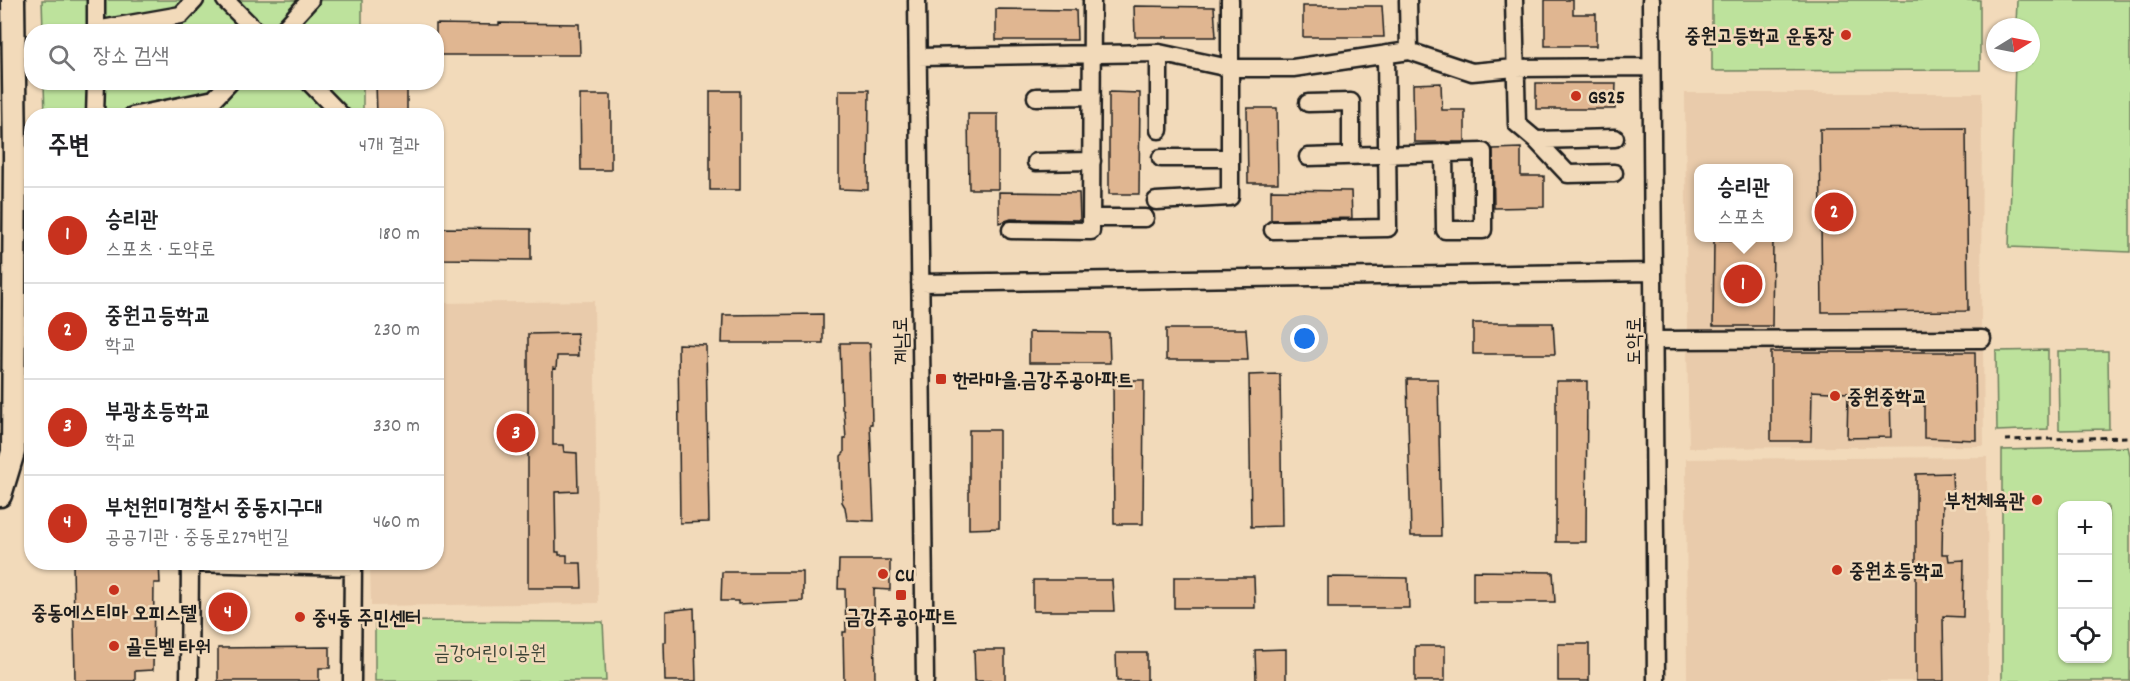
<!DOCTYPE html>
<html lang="ko">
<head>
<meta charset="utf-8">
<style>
  body { margin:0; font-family:Dekko,"Poor Story",sans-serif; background:#f2f2f2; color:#202124 }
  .controls { position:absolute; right:18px; bottom:18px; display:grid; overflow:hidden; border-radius:12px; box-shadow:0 2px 4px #0004 }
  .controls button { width:54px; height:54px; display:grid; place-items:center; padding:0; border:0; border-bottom:2px solid #e0e0e0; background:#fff; color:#202124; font:30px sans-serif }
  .compass { position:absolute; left:1986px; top:18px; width:54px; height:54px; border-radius:50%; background:#fff; box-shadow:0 2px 4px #0004; rotate:80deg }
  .you { position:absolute; left:1305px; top:339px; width:21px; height:21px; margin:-15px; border:4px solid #fff; border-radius:50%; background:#1a73e8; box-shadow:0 0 0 9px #1a73e833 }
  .badge { display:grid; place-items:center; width:39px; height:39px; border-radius:50%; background:#c8321e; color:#fff; font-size:20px; font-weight:700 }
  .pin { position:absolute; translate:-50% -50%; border:3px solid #fff; box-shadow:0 2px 6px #0006 }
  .popup { position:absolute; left:1694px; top:164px; width:99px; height:78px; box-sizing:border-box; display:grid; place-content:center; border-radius:12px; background:#fff; filter:drop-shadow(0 2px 4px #0005); font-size:20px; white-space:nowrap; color:#757577 }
  .popup b { font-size:22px; color:#202124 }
  .popup::after { content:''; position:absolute; left:50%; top:100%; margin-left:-12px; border:12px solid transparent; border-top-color:#fff }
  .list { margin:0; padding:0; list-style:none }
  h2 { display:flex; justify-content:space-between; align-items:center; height:78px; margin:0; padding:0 24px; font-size:26px }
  h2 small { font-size:20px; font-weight:400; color:#757577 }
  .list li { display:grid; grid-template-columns:39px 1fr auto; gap:18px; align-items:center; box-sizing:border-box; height:96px; padding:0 24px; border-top:2px solid #e0e0e0 }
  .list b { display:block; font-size:22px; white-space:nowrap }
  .list p { margin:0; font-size:20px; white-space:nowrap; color:#757577 }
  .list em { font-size:20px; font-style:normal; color:#757577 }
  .icon { flex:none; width:33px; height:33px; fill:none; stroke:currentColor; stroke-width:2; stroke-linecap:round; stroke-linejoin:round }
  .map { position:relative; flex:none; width:2130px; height:681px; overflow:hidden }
  .search { position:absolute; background:#fff; box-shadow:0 2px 4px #0004; left:24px; top:24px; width:420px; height:66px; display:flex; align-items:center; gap:15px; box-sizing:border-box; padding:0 21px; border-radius:24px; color:#757577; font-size:22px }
  .panel { position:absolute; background:#fff; box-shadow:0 2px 4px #0004; left:24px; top:108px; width:420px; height:462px; border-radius:24px }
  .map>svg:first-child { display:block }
  .built { fill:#e9cbab; fill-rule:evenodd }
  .green { fill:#bde29c; stroke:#6c7f5c; stroke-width:1.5; fill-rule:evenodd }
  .building { fill:#e0b691; stroke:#1c1c1c; stroke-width:1.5 }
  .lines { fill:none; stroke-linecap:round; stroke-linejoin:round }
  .street-casing { stroke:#1c1c1c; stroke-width:21 }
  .secondary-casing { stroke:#1c1c1c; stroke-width:27 }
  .path { stroke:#1c1c1c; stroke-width:3; stroke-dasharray:6 4.5; stroke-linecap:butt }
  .street { stroke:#f2daba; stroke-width:16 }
  .secondary { stroke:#f2daba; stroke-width:22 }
  .poi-dot { fill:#c8321e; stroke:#f2daba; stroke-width:2 }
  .labels { text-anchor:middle; stroke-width:5; stroke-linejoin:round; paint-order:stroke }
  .poi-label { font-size:20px; font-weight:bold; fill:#1c1c1c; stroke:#f2daba; text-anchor:start }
  .street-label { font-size:20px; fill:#1c1c1c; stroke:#f2daba }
  .park-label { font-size:20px; fill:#3c4436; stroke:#f2daba }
</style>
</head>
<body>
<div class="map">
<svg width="2130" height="681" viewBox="0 0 2130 681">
  <rect width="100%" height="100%" fill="#f2daba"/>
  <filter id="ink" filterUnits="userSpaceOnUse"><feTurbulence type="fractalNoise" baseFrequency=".0167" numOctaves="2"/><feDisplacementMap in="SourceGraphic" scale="12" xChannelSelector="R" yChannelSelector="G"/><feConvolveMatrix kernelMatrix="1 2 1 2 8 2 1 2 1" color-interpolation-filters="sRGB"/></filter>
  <g filter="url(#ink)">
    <!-- built -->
    <path class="built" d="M1685 93H1982L1981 330 1687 333ZM1698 168H1788V238H1698Z
      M594 301 598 603 371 606 370 563 436 562 437 303Z
      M1687 345H1983L1984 446 1689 448Z
      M1987 457 1988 681H1687L1686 459Z"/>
    <!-- green -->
    <path class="green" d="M42 0H362V31H43Z
      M1712 0H1980V70L1712 71Z
      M2017 0H2130V252L2009 247 2015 63H2031V27H2016Z
      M44 83H363V115H45Z
      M2048 350V429L1997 431 1996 351Z
      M2058 351H2108L2109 429 2059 430Z
      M2128 447 2130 455V681H2002V450ZM2062 506H2108V658H2062Z
      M375 621 603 622 606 681H375Z"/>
    <!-- building -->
    <path class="building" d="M1545 0H1573V14H1596V46H1545Z
      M1134 6 1214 7 1216 37H1135Z
      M1303 6H1382L1384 37H1303Z
      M996 9 1076 10 1077 40H996Z
      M499 23 579 24 580 55H436V24L499 25Z
      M376 82H407V116H377Z
      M1441 83 1442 110H1465V142H1414L1413 84Z
      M1536 83H1616L1615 109H1536Z
      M839 90H869L868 190 839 189Z
      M710 91H740V190H710Z
      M1109 92 1140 93 1139 194H1109Z
      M580 95H611V170H581Z
      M1247 108H1277L1278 183H1248Z
      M968 114H998V189H969Z
      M1966 128 1968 311 1822 312 1820 129Z
      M1521 148V176H1544V207L1494 208 1493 149Z
      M1271 190 1351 191 1352 218 1271 220Z
      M999 192 1079 193 1080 220 1011 219 999 223Z
      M436 228 531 229V260L436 259Z
      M1714 240 1773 241 1772 326H1713Z
      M823 314V343H722L723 315Z
      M1473 323H1553L1555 354H1473Z
      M1166 329H1246L1248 360H1166Z
      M1029 332 1109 333 1110 363H1029Z
      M577 333 578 356H557L556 369 553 368V445H563L564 452 577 453 578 491 555 492 556 552H559V555H567V563H581L582 588H528V334Z
      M840 343H870L872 424H870L874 521 847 520 845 507 842 502 841 456 844 453V439H846L844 411 842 409Z
      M678 344 706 345 709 522 680 523Z
      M1771 352H1975L1976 440 1924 438V393L1890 392 1891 437 1847 438 1848 393 1812 391 1811 441H1771Z
      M1280 374 1282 526 1251 527 1249 375Z
      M1407 379H1438L1441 536H1411Z
      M1113 380H1144L1143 524H1114Z
      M1556 381H1587L1586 542H1556Z
      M969 430H999V528L969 529Z
      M1952 473 1953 498H1943L1942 554H1948L1949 561 1964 560 1963 617 1943 616 1944 681H1916V474Z
      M839 560H890V590L874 589 875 681H844L843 632H846L845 589H838Z
      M73 562H159L160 583H154L153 670 135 671V681H75Z
      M1473 571 1553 572 1555 602H1473Z
      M722 572H803V601L738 604V601H721Z
      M1174 577H1254L1255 608H1174Z
      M1328 577 1408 578 1409 608H1328Z
      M1033 580H1112L1114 611H1033Z
      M694 608 696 681H665L664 642H666V611Z
      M1558 644H1589V681H1558Z
      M1415 646H1445V681H1415Z
      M330 647V668H319V681H218V648Z
      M1286 649V681H1256L1255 650Z
      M974 650H1005V681H975Z
      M1116 653H1147V681H1117Z"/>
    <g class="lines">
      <defs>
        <path id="street" d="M225 0 257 32
          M917 0 925 681
          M1408 0 1409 51
          M1514 0 1517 124 1536 140 1615 138
          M1651 0 1656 681
          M96 30 181 15 195 0
          M96 32V0
          M281 32 310 0
          M918 57 1159 53 1229 68H1293L1409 51 1472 72 1515 68 1651 67
          M309 82 342 116
          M1036 97 1092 96
          M1308 103 1351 102V155
          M95 116 96 82
          M132 116 214 99 230 82
          M1159 130V53
          M1536 140 1568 174 1614 173
          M15 157H32
          M1308 157 1483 152V230H1445L1444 152
          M1161 158H1229
          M1036 162 1092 161
          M1156 201 1230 197V0
          M1091 218H1145
          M1011 230 1091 231 1092 0
          M1273 230 1388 228 1386 54
          M920 283 1653 272
          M1654 340 1982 339
          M189 681 190 563 353 567
          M352 681 353 562"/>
        <path id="secondary" d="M0 495 13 452 15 157 13 0"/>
      </defs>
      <!-- street casing -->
      <use href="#street" class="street-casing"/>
      <!-- secondary casing -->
      <use href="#secondary" class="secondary-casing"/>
      <!-- path -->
      <path class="path" d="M2005 440 2130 437"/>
      <!-- street -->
      <use href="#street" class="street"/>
      <!-- secondary -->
      <use href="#secondary" class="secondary"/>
    </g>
  </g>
  <!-- markers -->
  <g class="poi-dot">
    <circle cx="1846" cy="35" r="6"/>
    <circle cx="1576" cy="96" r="6"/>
    <rect x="935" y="373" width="12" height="12" rx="3"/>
    <circle cx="1835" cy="396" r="6"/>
    <circle cx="2037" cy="500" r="6"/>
    <circle cx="1837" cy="570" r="6"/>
    <circle cx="883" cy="574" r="6"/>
    <circle cx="114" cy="590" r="6"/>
    <rect x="895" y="589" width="12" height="12" rx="3"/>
    <circle cx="300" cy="617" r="6"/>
    <circle cx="114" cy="646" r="6"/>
  </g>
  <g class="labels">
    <!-- poi labels -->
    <g class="poi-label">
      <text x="1834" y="42" text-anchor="end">중원고등학교 운동장</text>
      <text x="1588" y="103">GS25</text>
      <text x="953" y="386">한라마을.금강주공아파트</text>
      <text x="1847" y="403">중원중학교</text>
      <text x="2025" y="507" text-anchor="end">부천체육관</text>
      <text x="1849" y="577">중원초등학교</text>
      <text x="895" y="581">CU</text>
      <text x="114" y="619" text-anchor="middle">중동에스티마 오피스텔</text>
      <text x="901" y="623" text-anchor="middle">금강주공아파트</text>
      <text x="312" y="624">중4동 주민센터</text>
      <text x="126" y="653">골든벨 타워</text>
    </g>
    <!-- street labels -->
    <g class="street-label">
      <text transform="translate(900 341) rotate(-91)" y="7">계남로</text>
      <text transform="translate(1633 341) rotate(-90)" y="7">도약로</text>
    </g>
    <!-- park labels -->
    <g class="park-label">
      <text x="490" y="659">금강어린이공원</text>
    </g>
  </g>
</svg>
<div class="controls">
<button>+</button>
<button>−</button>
<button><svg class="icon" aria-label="locate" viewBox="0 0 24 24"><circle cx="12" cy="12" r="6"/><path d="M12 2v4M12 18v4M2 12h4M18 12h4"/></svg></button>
</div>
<svg class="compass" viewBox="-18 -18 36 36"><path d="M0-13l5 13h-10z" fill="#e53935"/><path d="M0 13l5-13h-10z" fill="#757577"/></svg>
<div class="you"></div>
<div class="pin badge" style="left:1743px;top:284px">1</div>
<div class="popup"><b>승리관</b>스포츠</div>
<div class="pin badge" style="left:1834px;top:212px">2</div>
<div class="pin badge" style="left:516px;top:433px">3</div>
<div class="pin badge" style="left:228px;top:612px">4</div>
<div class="search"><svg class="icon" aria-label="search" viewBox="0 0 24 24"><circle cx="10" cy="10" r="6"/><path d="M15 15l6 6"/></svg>장소 검색</div>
<section class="panel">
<h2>주변<small>4개 결과</small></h2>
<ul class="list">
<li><span class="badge">1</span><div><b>승리관</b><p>스포츠 · 도약로</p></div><em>180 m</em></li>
<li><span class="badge">2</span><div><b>중원고등학교</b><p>학교</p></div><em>230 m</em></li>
<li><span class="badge">3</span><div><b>부광초등학교</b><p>학교</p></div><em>330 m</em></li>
<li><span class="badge">4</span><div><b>부천원미경찰서 중동지구대</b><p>공공기관 · 중동로279번길</p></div><em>460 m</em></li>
</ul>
</section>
</div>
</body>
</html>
